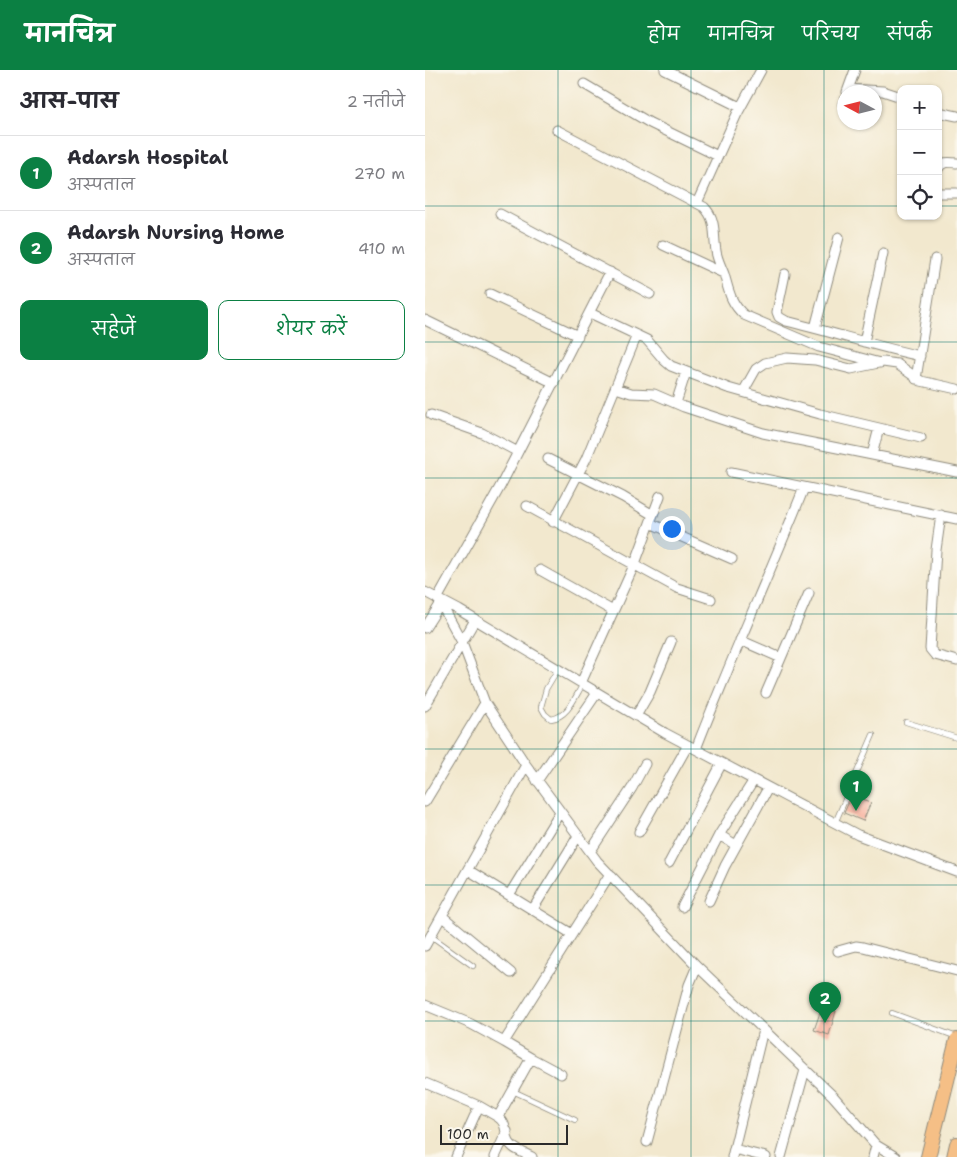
<!DOCTYPE html>
<html lang="hi">
<head>
<meta charset="utf-8">
<style>
  body { margin:0; font-family:"Shantell Sans","Playpen Sans Deva",sans-serif; background:#f7f7f7; color:#2b2b33 }
  .controls { position:absolute; right:15px; top:15px; display:grid; overflow:hidden; border-radius:10px; box-shadow:0 1px 4px #0004 }
  .controls button { width:45px; height:45px; display:grid; place-items:center; padding:0; border:0; border-bottom:1px solid #e1e1e2; background:#fff; color:#2b2b33; font:25px sans-serif }
  .compass { position:absolute; left:412px; top:15px; width:45px; height:45px; border-radius:50%; background:#fff; box-shadow:0 1px 4px #0004; rotate:277deg }
  .scale { position:absolute; left:15px; bottom:12px; width:128px; box-sizing:border-box; padding-left:5px; border:2px solid #2b2b2b; border-top:0; font-size:14px; line-height:18px; white-space:nowrap; color:#2b2b2b; -webkit-text-stroke:4px #fbf7ec; paint-order:stroke }
  .you { position:absolute; left:246px; top:458px; width:18px; height:18px; margin:-12px; border:4px solid #fff; border-radius:50%; background:#1a73e8; box-shadow:0 0 0 8px #1a73e833 }
  .badge { display:grid; place-items:center; width:32px; height:32px; border-radius:50%; background:#0b8043; color:#fff; font-size:16px; font-weight:700 }
  .pin { position:absolute; translate:-50% -41px; filter:drop-shadow(0 1px 2px #0008) }
  .pin::after { content:''; position:absolute; top:26px; width:18px; height:15px; background:inherit; clip-path:polygon(0 0,100% 0,50% 100%) }
  .list { margin:0; padding:0; list-style:none }
  h2 { display:flex; justify-content:space-between; align-items:center; height:65px; margin:0; padding:0 20px; font-size:21px }
  h2 small { font-size:16px; font-weight:400; color:#7c7c81 }
  .list li { display:grid; grid-template-columns:32px 1fr auto; gap:15px; align-items:center; box-sizing:border-box; height:75px; padding:0 20px; border-top:1px solid #e1e1e2 }
  .list b { display:block; font-size:19px; white-space:nowrap }
  .list p { margin:0; font-size:16px; white-space:nowrap; color:#7c7c81 }
  .list em { font-size:16px; font-style:normal; color:#7c7c81 }
  .actions { display:flex; gap:10px; padding:15px 20px }
  .actions a { flex:1; padding:11px 0; border:1px solid #0b8043; border-radius:10px; text-align:center; font-size:18px; color:#0b8043 }
  .actions .main { background:#0b8043; color:#fff }
  .icon { flex:none; width:28px; height:28px; fill:none; stroke:currentColor; stroke-width:2; stroke-linecap:round; stroke-linejoin:round }
  .map { position:relative; flex:none; width:532px; height:1087px; overflow:hidden }
  header { display:flex; align-items:center; gap:30px; box-sizing:border-box; height:70px; padding:0 25px; background:#0b8043; color:#fff }
  header strong { font-size:24px }
  nav { display:flex; gap:28px; margin-inline-start:auto; font-size:18px }
  main { display:flex }
  aside { flex:1; background:#fff }
  .map>svg:first-child { display:block }
  .building { fill:#f7a490 }
  .lines { fill:none; stroke-linecap:round; stroke-linejoin:round }
  .lane-casing { stroke:#8e8a7c; stroke-width:6 }
  .street-casing { stroke:#8e8a7c; stroke-width:11 }
  .primary-casing { stroke:#8e8a7c; stroke-width:16 }
  .lane { stroke:#fff; stroke-width:4.5 }
  .street { stroke:#fff; stroke-width:9 }
  .primary { stroke:#f5bf86; stroke-width:14 }
  .grid { fill:none; stroke:#0f766e; stroke-width:1; stroke-opacity:0.55 }
</style>
</head>
<body>
<header>
<strong>मानचित्र</strong>
<nav><a>होम</a><a>मानचित्र</a><a>परिचय</a><a>संपर्क</a></nav>
</header>
<main>
<aside>
<h2>आस-पास<small>2 नतीजे</small></h2>
<ul class="list">
<li><span class="badge">1</span><div><b>Adarsh Hospital</b><p>अस्पताल</p></div><em>270 m</em></li>
<li><span class="badge">2</span><div><b>Adarsh Nursing Home</b><p>अस्पताल</p></div><em>410 m</em></li>
</ul>
<div class="actions"><a class="main">सहेजें</a><a>शेयर करें</a></div>
</aside>
<div class="map">
<svg width="532" height="1087" viewBox="0 0 532 1087">
  <rect width="100%" height="100%" fill="#fbf7ec"/>
  <filter id="ink" filterUnits="userSpaceOnUse"><feTurbulence type="fractalNoise" baseFrequency=".02" numOctaves="2"/><feDisplacementMap in="SourceGraphic" scale="10" xChannelSelector="R" yChannelSelector="G"/><feConvolveMatrix kernelMatrix="1 2 1 2 8 2 1 2 1" color-interpolation-filters="sRGB"/></filter>
  <filter id="wash" filterUnits="userSpaceOnUse"><feTurbulence type="fractalNoise" baseFrequency=".0096" numOctaves="4" result="noise"/><feDisplacementMap in="SourceGraphic" scale="20" xChannelSelector="R" yChannelSelector="G"/><feGaussianBlur stdDeviation="1.12" result="paint"/><feColorMatrix in="noise" values="0 0 0 0 0 0 0 0 0 0 0 0 0 0 0 0 0 1.4 0 .05"/><feComposite in="paint" operator="in"/></filter>
  <g filter="url(#wash)">
    <rect width="100%" height="100%" fill="#f2e8ce"/>
    <g id="blocks">
      <!-- building -->
      <path class="building" d="M427 725 446 732 438 751 419 743Z
        M397 937 411 941 404 965 389 960Z"/>
    </g>
  </g>
  <g filter="url(#ink)">
    <use href="#blocks" fill-opacity="0" stroke="#8e8a7c" stroke-width="1"/>
    <g class="lines">
      <defs>
        <path id="lane" d="M133 599 121 619 116 637 120 644 126 649C143 647 150 627 158 614
          M481 652 532 668
          M410 753 448 665
          M6 866 48 896
          M467 943 532 967
          M88 1021 150 1050"/>
        <path id="street" d="M240 0 315 37
          M159 14 225 53 293 86
          M423 19 458 21 476 27
          M422 22 430 0
          M418 34 420 30
          M513 42 532 46
          M132 60 279 137C292 150 288 164 291 181 292 189 296 196 299 204 304 221 305 232 319 245L394 277 455 293
          M513 99C517 91 524 92 532 93
          M513 123H532
          M272 133 312 44 336 0
          M75 144 225 224
          M238 175 298 203
          M360 204 352 242 354 247 361 251C406 262 450 276 495 286
          M65 224 153 266
          M165 243 222 270 239 290 246 296 303 318 395 344 496 368
          M0 250 129 313
          M390 258 414 167
          M439 272 458 183
          M491 309 510 189
          M191 318 206 323 229 324 259 337 338 363 532 402
          M318 322 331 299 340 293 362 288 390 290 426 299 458 292 472 294 496 311 532 319
          M251 333 261 302
          M6 345 57 363 93 382
          M447 385 454 358
          M123 389 198 427 228 445
          M306 402 532 449
          M102 436 252 518 286 529
          M516 445 511 480 505 579 510 585 532 591
          M128 452 161 389 212 265
          M225 453 307 489
          M115 500 188 541
          M0 522 34 540 240 663 433 765 532 802
          M12 529 76 415 185 202
          M0 558 16 533
          M315 570 356 588
          M156 613 211 491 235 426
          M341 623 384 523
          M60 633 101 695
          M0 636 50 550
          M211 646 225 622 246 572
          M271 679C305 591 344 505 379 418
          M112 711 172 623
          M0 732 60 633 37 572 14 530
          M214 762 263 675
          M294 765 311 775
          M165 782 207 718 220 694
          M244 793 297 693
          M43 800 147 864
          M84 825 135 742
          M284 831 300 796 343 718
          M257 837 294 765 329 710
          M108 839 153 766
          M17 846 86 903
          M0 876 101 695 172 791 272 896
          M413 881 431 876 438 877 532 901
          M0 935 46 954 79 972
          M106 988 136 1004
          M0 1013 54 1036
          M73 1047C83 1054 79 1063 84 1072 88 1080 100 1083 107 1087
          M222 1072 264 915 272 896 408 1026 451 1075 471 1087
          M309 1079 341 1087
          M31 1087 54 1036 73 1047 106 988 79 972 185 804
          M70 1087 82 1061
          M307 1087 338 960
          M356 1087 380 1000
          M448 1087 451 1075"/>
        <path id="primary" d="M503 1087 532 970
          M529 1087 532 1074"/>
      </defs>
      <!-- lane casing -->
      <use href="#lane" class="lane-casing"/>
      <!-- street casing -->
      <use href="#street" class="street-casing"/>
      <!-- primary casing -->
      <use href="#primary" class="primary-casing"/>
      <!-- lane -->
      <use href="#lane" class="lane"/>
      <!-- street -->
      <use href="#street" class="street"/>
      <!-- primary -->
      <use href="#primary" class="primary"/>
    </g>
  </g>
  <!-- grid -->
  <path class="grid" d="M133 0V1087M266 0V1087M399 0V1087M0 136H476M513 136H532M0 272H532M0 408H532M0 544H532M0 679H532M0 815H532M0 951H532"/>
</svg>
<div class="controls">
<button>+</button>
<button>−</button>
<button><svg class="icon" aria-label="locate" viewBox="0 0 24 24"><circle cx="12" cy="12" r="6"/><path d="M12 2v4M12 18v4M2 12h4M18 12h4"/></svg></button>
</div>
<svg class="compass" viewBox="-18 -18 36 36"><path d="M0-13l5 13h-10z" fill="#e53935"/><path d="M0 13l5-13h-10z" fill="#7c7c81"/></svg>
<div class="scale">100 m</div>
<div class="you"></div>
<div class="pin badge" style="left:431px;top:741px">1</div>
<div class="pin badge" style="left:400px;top:953px">2</div>
</div>
</main>
</body>
</html>
